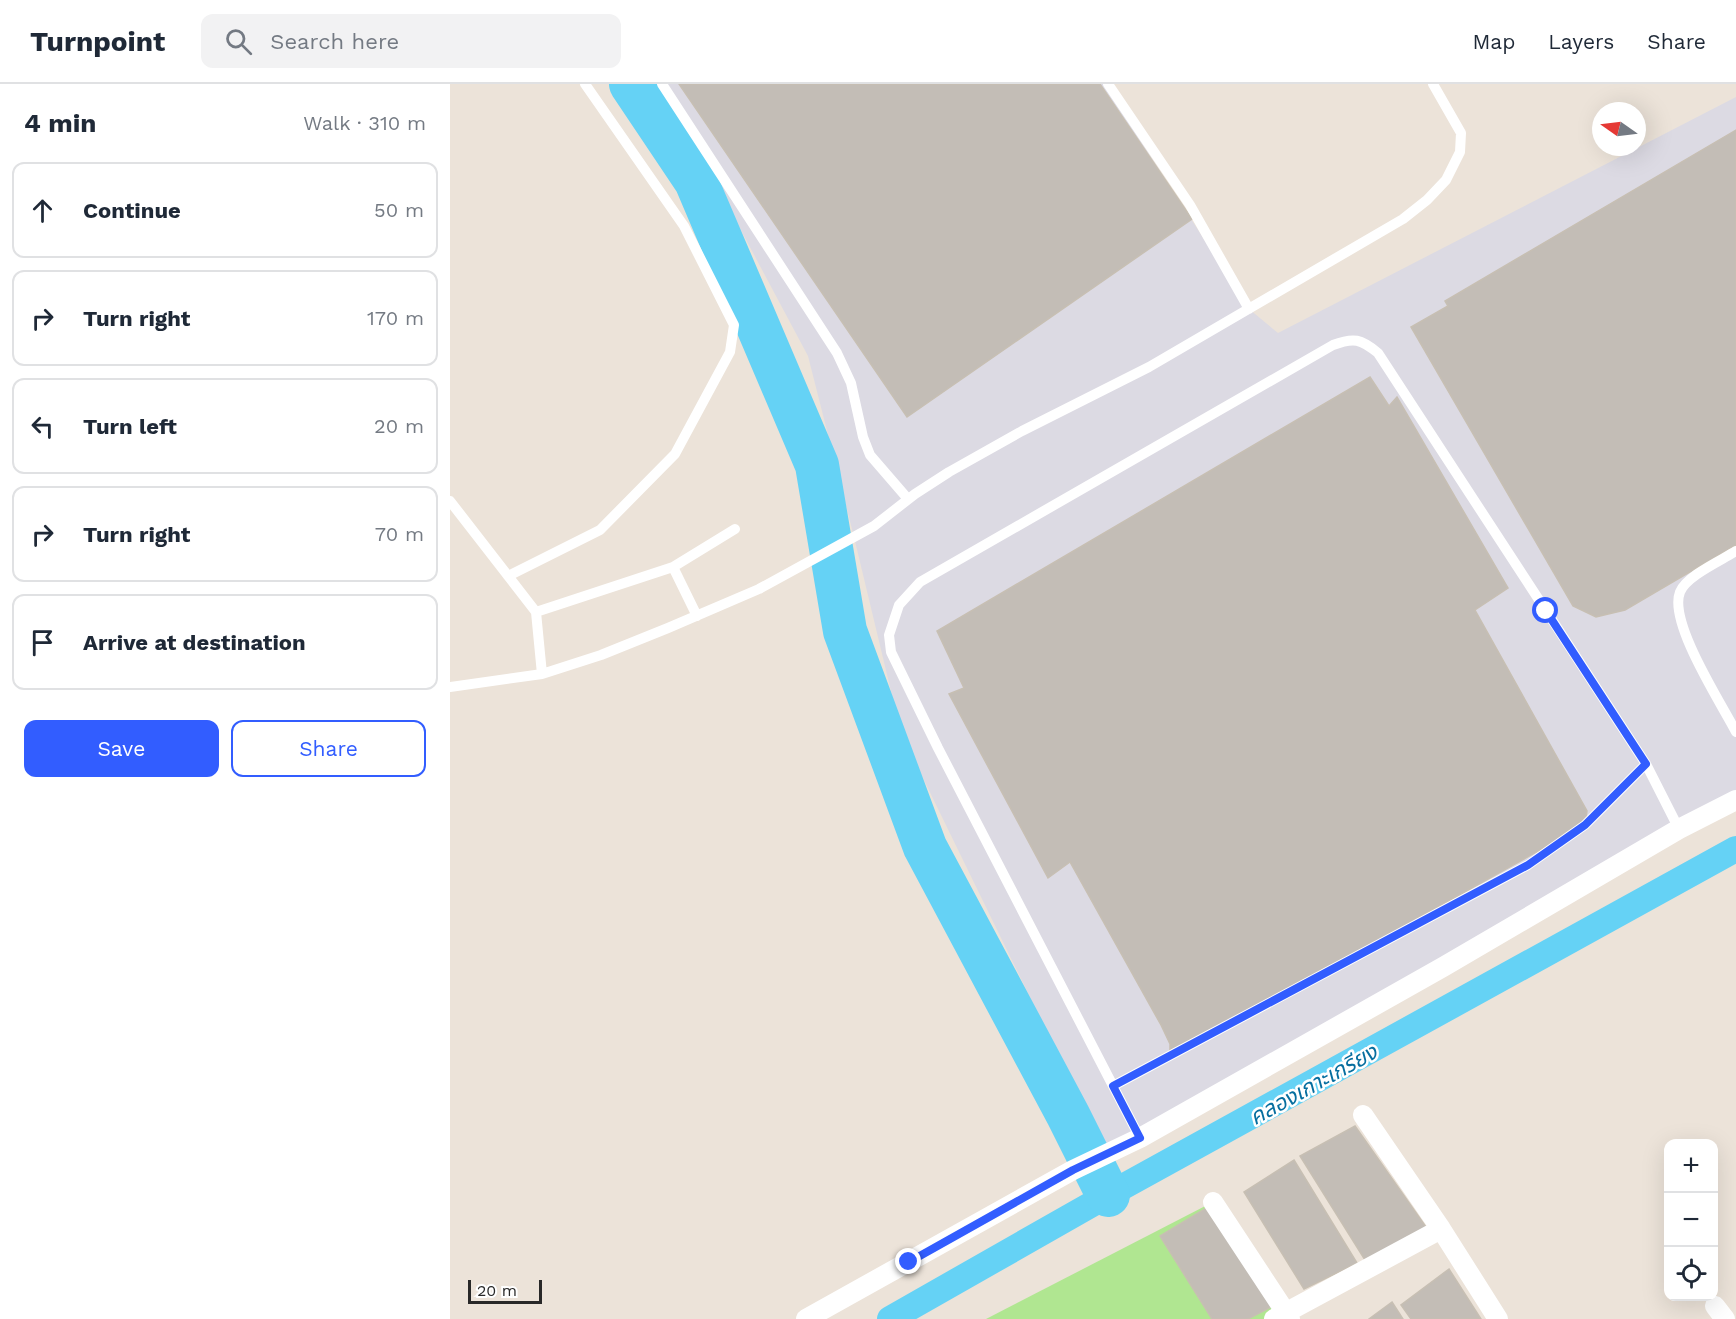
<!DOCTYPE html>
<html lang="en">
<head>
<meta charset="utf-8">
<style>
  body { margin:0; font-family:"Work Sans","Noto Sans Thai",sans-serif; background:#f2f2f3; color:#1f2937 }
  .controls { position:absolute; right:18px; bottom:18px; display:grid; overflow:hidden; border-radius:12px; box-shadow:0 6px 24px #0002 }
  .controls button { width:54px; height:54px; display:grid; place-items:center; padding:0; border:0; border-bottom:2px solid #e0e1e3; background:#fff; color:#1f2937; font:30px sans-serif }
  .compass { position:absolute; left:1142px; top:18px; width:54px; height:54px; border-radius:50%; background:#fff; box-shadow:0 6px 24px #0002; rotate:284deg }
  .scale { position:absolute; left:18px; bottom:15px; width:74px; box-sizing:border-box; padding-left:6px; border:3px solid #282828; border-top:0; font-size:16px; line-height:21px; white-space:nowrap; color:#282828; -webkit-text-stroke:4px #fff; paint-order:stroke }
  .stop { position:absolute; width:18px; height:18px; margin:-14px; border:4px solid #325dff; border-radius:50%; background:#fff }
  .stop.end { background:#325dff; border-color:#fff; box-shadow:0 2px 6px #0008 }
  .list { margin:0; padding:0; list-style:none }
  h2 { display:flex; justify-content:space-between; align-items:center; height:78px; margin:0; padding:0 24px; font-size:26px }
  h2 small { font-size:20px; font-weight:400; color:#747a83 }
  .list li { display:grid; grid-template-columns:39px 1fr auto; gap:18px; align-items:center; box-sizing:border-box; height:96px; margin:0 12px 12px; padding:0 12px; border:2px solid #e0e1e3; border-radius:12px }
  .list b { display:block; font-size:22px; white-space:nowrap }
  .list em { font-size:20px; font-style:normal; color:#747a83 }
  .actions { display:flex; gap:12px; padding:18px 24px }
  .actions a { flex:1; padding:14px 0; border:2px solid #325dff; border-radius:12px; text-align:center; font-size:21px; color:#325dff }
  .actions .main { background:#325dff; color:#fff }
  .icon { flex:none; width:33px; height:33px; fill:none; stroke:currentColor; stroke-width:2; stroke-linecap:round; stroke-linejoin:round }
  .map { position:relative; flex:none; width:1286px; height:1235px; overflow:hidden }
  header { display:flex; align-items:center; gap:36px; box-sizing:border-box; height:84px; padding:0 30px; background:#fff; border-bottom:2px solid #e0e1e3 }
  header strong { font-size:28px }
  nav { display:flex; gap:33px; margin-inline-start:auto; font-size:21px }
  .search { width:420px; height:54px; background:#f2f2f3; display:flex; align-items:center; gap:15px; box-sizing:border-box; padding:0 21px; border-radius:12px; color:#747a83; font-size:22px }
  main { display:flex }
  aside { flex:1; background:#fff }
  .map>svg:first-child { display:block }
  .industrial { fill:#dcdae3 }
  .green { fill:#b0e691 }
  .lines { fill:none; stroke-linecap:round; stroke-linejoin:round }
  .canal { stroke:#65d2f5; stroke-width:26 }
  .river { stroke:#65d2f5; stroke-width:44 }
  .building { fill:#c3bdb6; stroke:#c7bfb3; stroke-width:1.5 }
  .lane { stroke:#fff; stroke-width:10 }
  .street { stroke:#fff; stroke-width:20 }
  .route { stroke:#325dff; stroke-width:8 }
  .labels { text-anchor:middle; stroke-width:5; stroke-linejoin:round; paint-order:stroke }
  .water-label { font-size:22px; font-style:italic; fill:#066e9f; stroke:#fff }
</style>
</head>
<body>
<header>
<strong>Turnpoint</strong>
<div class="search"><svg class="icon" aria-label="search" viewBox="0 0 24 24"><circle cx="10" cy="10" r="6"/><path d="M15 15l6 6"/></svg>Search here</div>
<nav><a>Map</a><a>Layers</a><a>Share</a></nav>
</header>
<main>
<aside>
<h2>4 min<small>Walk · 310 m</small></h2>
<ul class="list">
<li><svg class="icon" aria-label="ahead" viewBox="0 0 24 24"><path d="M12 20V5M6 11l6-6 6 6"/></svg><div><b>Continue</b></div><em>50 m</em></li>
<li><svg class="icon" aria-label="right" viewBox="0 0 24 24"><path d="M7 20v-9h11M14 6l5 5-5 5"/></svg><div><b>Turn right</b></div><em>170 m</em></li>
<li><svg class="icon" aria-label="left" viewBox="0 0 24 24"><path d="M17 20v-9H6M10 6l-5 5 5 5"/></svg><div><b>Turn left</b></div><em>20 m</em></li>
<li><svg class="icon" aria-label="right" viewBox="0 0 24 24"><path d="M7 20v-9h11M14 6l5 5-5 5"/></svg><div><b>Turn right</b></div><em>70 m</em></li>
<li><svg class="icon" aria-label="arrive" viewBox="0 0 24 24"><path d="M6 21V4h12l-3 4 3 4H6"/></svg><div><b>Arrive at destination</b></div></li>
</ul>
<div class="actions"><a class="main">Save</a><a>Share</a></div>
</aside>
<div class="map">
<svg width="1286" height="1235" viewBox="0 0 1286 1235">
  <rect width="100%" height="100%" fill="#ece3d9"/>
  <!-- industrial -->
  <path class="industrial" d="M213 0H654L799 225 828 249 1286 13V718L656 1069 451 649 404 453 358 272Z"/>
  <!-- green -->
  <path class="green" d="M763 1118 836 1228 824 1235H536Z"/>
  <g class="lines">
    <!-- canal -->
    <path class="canal" d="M440 1235 658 1111 1286 765"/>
    <!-- river -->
    <path class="river" d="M181 0 246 97 367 381 395 547 475 763 618 1031 658 1111"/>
  </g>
  <!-- building -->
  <path class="building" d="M229 0H650L742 135 457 333Z
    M1286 46V461L1175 526 1146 533 1123 522 961 243 998 222 995 217Z
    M920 293 939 322 947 313 1058 504 1025 526 1137 727 1135 741 720 972V960L711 941 620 778 598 794 499 610 514 604 487 547Z
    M905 1042 976 1143 915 1176 850 1072Z
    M844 1076 907 1179 854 1205 794 1108Z
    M758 1123 823 1222 798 1235H762L710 1152Z
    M999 1185 1031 1235H961L951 1221Z
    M942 1218 953 1235H919Z"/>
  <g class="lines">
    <!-- lane -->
    <path class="lane" d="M212 0 387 269 401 299 413 353 420 371 458 415
      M658 0 740 121 799 225
      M0 417 86 528
      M1286 467C1272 476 1236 492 1230 508 1218 538 1271 619 1286 648
      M223 483 247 532
      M58 492 150 446 225 370 280 268 284 241 234 142 135 0
      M92 590 86 528 223 483 285 445
      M0 603 92 590 151 571 218 544 309 505 424 442 465 410 499 388 572 347 699 283 953 135 977 116 996 96 1010 68 1011 49 983 0
      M663 1002 1078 781 1135 741 1196 680
      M690 1054 488 664 441 568 439 551 449 521 470 498 883 261C904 253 911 255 928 269L1196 680 1229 745"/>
    <!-- street -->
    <path class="street" d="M913 1031 991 1145 1048 1235
      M763 1118 840 1235
      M1265 1222 1275 1235
      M356 1235 623 1086 690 1054 993 883 1229 745 1286 716
      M824 1235 991 1145"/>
  </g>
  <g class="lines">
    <!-- route -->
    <path class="route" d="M459 1178 623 1086 690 1054 663 1002 1078 781 1135 741 1196 680 1096 527"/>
  </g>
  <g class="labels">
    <!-- water labels -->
    <g class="water-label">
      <text transform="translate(863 1000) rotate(-29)" y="8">คลองเกาะเกรียง</text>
    </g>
  </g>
</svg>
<div class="controls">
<button>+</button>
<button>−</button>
<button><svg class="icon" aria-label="locate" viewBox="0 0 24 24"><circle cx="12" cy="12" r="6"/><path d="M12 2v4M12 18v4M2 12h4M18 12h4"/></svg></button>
</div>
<svg class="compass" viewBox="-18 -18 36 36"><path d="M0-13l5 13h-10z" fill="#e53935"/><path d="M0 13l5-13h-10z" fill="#747a83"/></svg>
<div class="scale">20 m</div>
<div class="stop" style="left:1096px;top:527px"></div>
<div class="stop end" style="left:459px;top:1178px"></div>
</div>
</main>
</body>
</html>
